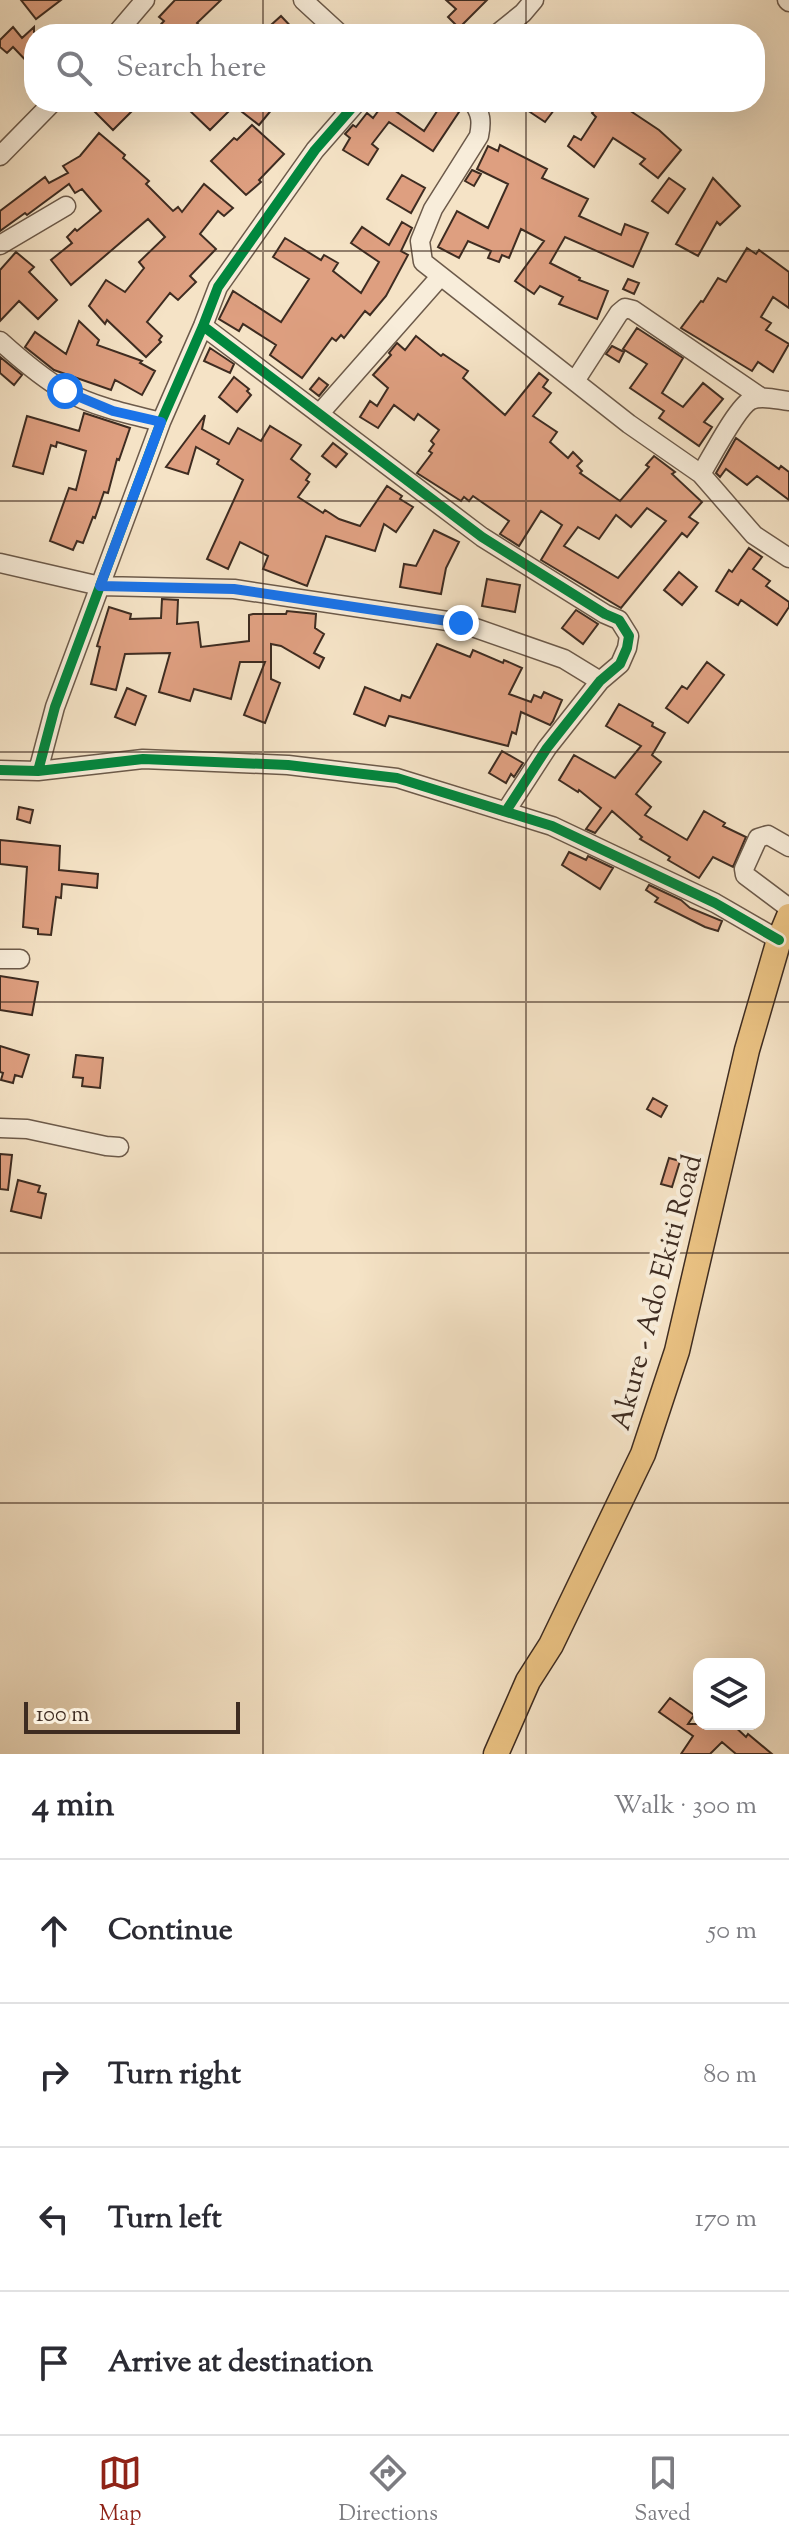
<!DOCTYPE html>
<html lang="en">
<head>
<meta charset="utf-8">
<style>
  body { margin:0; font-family:"Sorts Mill Goudy",serif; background:#f2f2f3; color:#2b2b33 }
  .controls { position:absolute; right:24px; bottom:24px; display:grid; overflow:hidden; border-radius:16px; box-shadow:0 8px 32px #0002 }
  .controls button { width:72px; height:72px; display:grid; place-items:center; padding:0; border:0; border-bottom:2px solid #e1e1e2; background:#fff; color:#2b2b33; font:40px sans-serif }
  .scale { position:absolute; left:24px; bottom:20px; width:216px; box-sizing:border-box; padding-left:8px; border:4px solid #3e2c21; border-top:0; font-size:22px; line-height:28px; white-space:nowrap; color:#3e2c21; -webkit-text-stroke:6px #f8edda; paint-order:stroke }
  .stop { position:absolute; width:24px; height:24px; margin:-18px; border:6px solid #1a73e8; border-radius:50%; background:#fff }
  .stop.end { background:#1a73e8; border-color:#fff; box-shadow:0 2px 8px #0008 }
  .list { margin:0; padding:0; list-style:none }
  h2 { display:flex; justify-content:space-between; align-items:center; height:104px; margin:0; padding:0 32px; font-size:34px }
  h2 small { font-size:26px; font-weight:400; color:#7c7c81 }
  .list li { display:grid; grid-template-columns:52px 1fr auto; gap:24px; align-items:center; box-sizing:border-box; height:144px; padding:0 32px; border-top:2px solid #e1e1e2 }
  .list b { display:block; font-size:30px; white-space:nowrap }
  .list em { font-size:26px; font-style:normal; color:#7c7c81 }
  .icon { flex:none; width:44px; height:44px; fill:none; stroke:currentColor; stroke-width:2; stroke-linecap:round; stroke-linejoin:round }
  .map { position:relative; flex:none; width:789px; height:1754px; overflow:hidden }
  .search { position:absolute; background:#fff; box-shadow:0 8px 32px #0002; left:24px; right:24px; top:24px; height:88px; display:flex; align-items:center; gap:20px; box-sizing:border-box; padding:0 28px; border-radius:32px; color:#7c7c81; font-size:30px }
  .sheet { height:680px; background:#fff }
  nav { display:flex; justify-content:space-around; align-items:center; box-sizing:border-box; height:112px; border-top:2px solid #e1e1e2; background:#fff; font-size:22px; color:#7c7c81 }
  nav a { display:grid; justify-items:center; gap:4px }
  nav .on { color:#8f2418 }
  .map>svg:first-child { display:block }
  .building { fill:#de9f80; stroke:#3e2c21; stroke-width:2; fill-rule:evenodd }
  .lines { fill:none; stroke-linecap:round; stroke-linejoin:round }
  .minor-casing { stroke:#6c5a4a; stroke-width:21 }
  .major-casing { stroke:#3e2c21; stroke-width:27 }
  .minor { stroke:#f8edda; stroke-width:18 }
  .major { stroke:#eac283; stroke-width:24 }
  .cycleway-casing { stroke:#f8edda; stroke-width:15 }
  .cycleway { stroke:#00873e; stroke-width:10 }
  .route { stroke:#1a73e8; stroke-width:10 }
  .grid { fill:none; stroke:#3e2c21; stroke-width:2; stroke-opacity:0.55 }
  .labels { text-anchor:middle; stroke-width:8; stroke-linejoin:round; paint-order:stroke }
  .street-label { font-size:28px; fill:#3e2c21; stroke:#f8edda }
</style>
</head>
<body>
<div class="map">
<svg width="789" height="1754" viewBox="0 0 789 1754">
  <rect width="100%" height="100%" fill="#f5e3c6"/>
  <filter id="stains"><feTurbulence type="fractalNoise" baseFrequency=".0025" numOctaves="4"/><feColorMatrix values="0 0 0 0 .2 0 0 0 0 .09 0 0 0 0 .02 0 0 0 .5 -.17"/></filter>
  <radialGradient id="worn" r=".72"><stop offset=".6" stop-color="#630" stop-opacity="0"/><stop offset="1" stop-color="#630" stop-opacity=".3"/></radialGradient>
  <!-- building -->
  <path class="building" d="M21 0H61L36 19Z
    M175 0H221L197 23 200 26 192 34H152L164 21 159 17Z
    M446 0H487L459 28 448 17 456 9Z
    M281 16 298 34H261Z
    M13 27 22 38 34 27V69L13 47 7 53 0 47V40Z
    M103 102H128L135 108 113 130 94 111Z
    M194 102H218L228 112 210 130 188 109Z
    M249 102H278L259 125 241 111Z
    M443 102 459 112 433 151 389 122 372 144 378 149 368 165 343 150 350 138 345 134 353 125 356 127 367 113 373 118 384 103 424 131Z
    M515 102H560L545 122Z
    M601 102H630L626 108 659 130 681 150 658 178 640 164 645 159 613 138 594 167 568 146 574 136 581 140 596 117 592 113Z
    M252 125 284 154 259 180 261 182 246 195 211 161 234 138 237 140Z
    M99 133 125 155 123 158 149 181 146 184 173 211 178 207 182 212 204 184 233 208 224 216 218 211 200 234 216 249 190 276 196 282 178 300 170 293 147 322 162 336 159 340 161 342 146 357 107 320 105 324 89 306 106 280 125 292 144 268 139 262 165 237 148 219 71 285 51 260 72 243 67 237 75 229 77 231 101 211 82 189 75 193 69 184 27 215 25 213 0 231V211L45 177 49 183 68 173 63 166 80 156Z
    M500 145 547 169 542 178 588 199 579 216 621 235 625 224 648 233 633 267 565 237 550 263 580 278 579 280 608 291 597 319 559 304 563 297 540 286 534 294 515 281 544 241 521 229 509 258 502 255 499 262 488 258 491 251 468 241 459 258 438 247 457 211 488 228 508 184 477 169 488 146 498 151Z
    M472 170 481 174 474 186 465 181Z
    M402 175 425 188 411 213 387 199Z
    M669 178 685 189 668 213 652 201Z
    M713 178 740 206 720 225 717 222 698 256 676 244Z
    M402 222 412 228 401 251 408 255 386 296 370 315 365 311 344 338 341 335 336 341 332 338 302 378 270 355 276 345 243 324 239 331 219 319 233 291 281 322 309 279 273 257 285 238 321 260 324 255 338 263 333 271 361 293 379 262 351 243 362 227 389 245Z
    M747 248 756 254 759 250 789 272V308L773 297 761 317 771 323 766 330 789 344 773 372 758 362 752 371 681 328 701 301 703 302 718 278 726 282Z
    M16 252 34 267 29 272 57 300 38 319 19 301 0 321V270Z
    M628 279 639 283 634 294 623 289Z
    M79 321 99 340 97 345 142 361 140 363 155 371 142 395 115 380 111 390 54 370 25 347 35 332 66 354Z
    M637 328 683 358 662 393 683 407 703 383 723 399 704 422 712 427 699 446 659 418 664 411 630 388 647 364 623 349Z
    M416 336 441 356 443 354 468 371 463 378 505 415 539 373 548 380 543 387 551 393 533 416 557 432 550 442 568 458 573 452 582 461 577 466 582 471 580 473 620 501 649 467 646 465 654 456 675 472 672 474 702 502 689 517 698 523 687 537 682 533 621 608 541 560 562 525 541 511 519 546 500 534 509 521 473 496 469 501 464 497 461 501 417 473 432 453 429 451 434 444 431 441 439 430 418 414 414 420 394 405 378 428 360 417 370 401 377 406 388 388 373 375 391 355 389 353 397 343 405 350ZM647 508 666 521 618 578 564 546 578 527 599 539 616 515 631 527Z
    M612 346 624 352 619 362 606 354Z
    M210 348 234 364 230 373 204 361Z
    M0 357 22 375 14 385 0 373Z
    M234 377 249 389 247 391 251 395 237 412 219 397Z
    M319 378 328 385 319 396 310 389Z
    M84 413 130 428 119 460 117 459 108 493 104 492 95 518 93 517 83 543 77 541 73 550 50 541 69 488 76 490 86 451 57 442 56 447 51 445 43 474 13 466 27 416 79 431Z
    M205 415 202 429 229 444 238 428 261 441 270 426 301 445 291 459 310 474 306 480 309 482 298 497 323 513 325 510 339 519 360 526 387 486 402 496 400 499 413 507 396 532 384 524 375 551 326 536 307 586 263 569 268 556 240 542 228 569 207 559 243 480 217 464 219 460 196 447 188 474 166 467Z
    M736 438 779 469 781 466 789 472V500L757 476 747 485 726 469 720 477 716 473Z
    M333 443 347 454 336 467 322 456Z
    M434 530 459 542 446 568 441 594 400 587 404 564 416 566Z
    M749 548 762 557 753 569 770 581 766 586 789 602V607L777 625 741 600 738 605 716 591 729 570 732 572Z
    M679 572 697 587 682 605 664 590Z
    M487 579 520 585 515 612 482 606Z
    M162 599 178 600 177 624 198 622 201 647 249 641V615L253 614H286L287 611 316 614 315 628 324 634 314 653 324 658 319 668 281 646 271 644V679L280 683 265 723 244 715 265 662H240L231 699 194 689 190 701 159 692 170 653 125 654 116 690 91 684 100 647 97 646 109 607 131 614 130 619 161 618Z
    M576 610 598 624 583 644 562 628Z
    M437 644 470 657 473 650 503 663 504 660 522 668 509 694 531 702 534 695 541 698 544 692 562 700 553 721 550 725 521 712 516 734 512 732 508 746 389 716 385 726 354 714 365 687 400 701 402 695 410 698Z
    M707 662 724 675 688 723 666 708 682 686 687 689Z
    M127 688 146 696 135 725 115 717Z
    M619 704 653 723 652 726 665 733 652 755 661 762 636 794 651 807 645 815 687 840 704 811 725 823 723 826 746 837 733 867 713 857 699 878 668 860 670 857 640 839 642 837 612 811 595 833 586 829 601 808 579 790 578 792 559 780 574 755 615 778 641 746 606 726Z
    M502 751 523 763 514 777 511 774 506 783 489 773Z
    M19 807 33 810 30 823 17 819Z
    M0 840 60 846 59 870 98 874 97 888 62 884 61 898 56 897 51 935 38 934V929L23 927 27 867 0 864Z
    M569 852 586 860 588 856 613 868 600 889 562 865Z
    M649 885 681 900 690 908 722 921 718 931 705 927 655 902 658 898 646 890Z
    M0 976 38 982 32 1015 0 1010Z
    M0 1046 29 1055 22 1077 15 1075 13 1083 1 1080 3 1073 0 1072Z
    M76 1055 103 1058 100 1088 82 1086 83 1078 73 1077Z
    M653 1098 667 1106 661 1117 647 1109Z
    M0 1154 12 1155 8 1190 0 1189Z
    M669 1158 680 1161 672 1187 661 1184Z
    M18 1180 40 1186 38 1192 46 1194 41 1218 11 1211Z
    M670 1698 694 1715 688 1724H732L746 1737 748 1734 772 1754H736L722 1742 710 1754H681L693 1736 659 1712Z"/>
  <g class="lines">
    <defs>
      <path id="minor" d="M303 0 340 34
        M787 0 789 2
        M116 34 145 0
        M497 34 523 13 534 0
        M473 102C481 114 482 121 479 136L433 209 420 241 423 262 629 424 701 474 754 535 789 558
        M0 156 53 102
        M0 245 66 206
        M203 326 482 537 605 614 619 620 629 636 627 648 620 664 600 681 547 748 506 811
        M0 341C20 359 42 378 65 391 95 407 128 414 161 422
        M575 381 619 313 625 308 633 310 762 398
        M320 413 439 278
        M701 474C711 458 737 407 751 400 762 395 778 400 789 401
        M0 563 100 586 234 589 461 623 564 659 600 681
        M0 770 38 771 143 759 288 765 397 778 552 826 715 903 779 940
        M38 771 55 707 161 422 203 326 218 287 315 150 357 102
        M789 847 768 835 758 838 744 869 745 875 789 908
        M0 959H20
        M0 1128 27 1129 106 1146 119 1147"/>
      <path id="major" d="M496 1754 528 1681 551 1645 643 1454 677 1351 747 1050 779 940 789 916"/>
    </defs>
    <!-- minor casing -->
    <use href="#minor" class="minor-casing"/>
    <!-- major casing -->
    <use href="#major" class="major-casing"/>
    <!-- minor -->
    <use href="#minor" class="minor"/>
    <!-- major -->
    <use href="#major" class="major"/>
    <defs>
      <path id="cycleway" d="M203 326 482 537 605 614 619 620 629 636 627 648 620 664 600 681 547 748 506 811
        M0 770 38 771 143 759 288 765 397 778 552 826 715 903 779 940
        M38 771 55 707 161 422 203 326 218 287 315 150 357 102"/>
    </defs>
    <!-- cycleway casing -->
    <use href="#cycleway" class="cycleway-casing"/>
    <!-- cycleway -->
    <use href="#cycleway" class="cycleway"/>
  </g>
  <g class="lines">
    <!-- route -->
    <path class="route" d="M65 391 113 411 161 422 100 586 234 589 461 623"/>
  </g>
  <!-- grid -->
  <path class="grid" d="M263 0V34M526 0V34M263 102V1754M526 102V1754M0 251H789M0 501H789M0 752H789M0 1002H789M0 1253H789M0 1503H789"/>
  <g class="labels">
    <!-- street labels -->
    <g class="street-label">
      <text transform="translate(655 1292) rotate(-75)" y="10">Akure - Ado Ekiti Road</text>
    </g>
  </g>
  <rect width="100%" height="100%" filter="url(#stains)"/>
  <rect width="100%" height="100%" fill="url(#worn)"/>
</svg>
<div class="controls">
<button><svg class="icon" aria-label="layers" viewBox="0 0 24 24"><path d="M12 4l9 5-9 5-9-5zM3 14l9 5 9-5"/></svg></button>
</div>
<div class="scale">100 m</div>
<div class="stop" style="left:65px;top:391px"></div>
<div class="stop end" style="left:461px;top:623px"></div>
<div class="search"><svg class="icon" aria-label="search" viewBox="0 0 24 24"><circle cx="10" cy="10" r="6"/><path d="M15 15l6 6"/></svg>Search here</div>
</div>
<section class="sheet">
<h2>4 min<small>Walk · 300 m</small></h2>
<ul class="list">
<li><svg class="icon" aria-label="ahead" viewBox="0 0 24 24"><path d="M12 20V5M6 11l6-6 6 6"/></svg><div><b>Continue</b></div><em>50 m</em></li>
<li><svg class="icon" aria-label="right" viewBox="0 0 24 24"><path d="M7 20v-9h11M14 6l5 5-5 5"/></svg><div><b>Turn right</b></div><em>80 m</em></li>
<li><svg class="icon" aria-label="left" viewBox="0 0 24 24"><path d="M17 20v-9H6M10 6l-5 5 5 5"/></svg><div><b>Turn left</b></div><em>170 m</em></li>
<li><svg class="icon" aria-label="arrive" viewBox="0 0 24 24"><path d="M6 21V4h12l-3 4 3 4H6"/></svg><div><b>Arrive at destination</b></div></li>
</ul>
</section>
<nav>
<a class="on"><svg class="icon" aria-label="map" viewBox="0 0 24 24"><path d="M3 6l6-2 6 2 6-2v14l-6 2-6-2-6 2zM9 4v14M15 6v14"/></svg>Map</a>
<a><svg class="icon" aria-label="directions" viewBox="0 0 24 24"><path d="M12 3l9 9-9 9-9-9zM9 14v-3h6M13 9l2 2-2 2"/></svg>Directions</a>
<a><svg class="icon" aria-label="saved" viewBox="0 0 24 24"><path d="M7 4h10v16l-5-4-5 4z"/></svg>Saved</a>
</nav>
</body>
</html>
